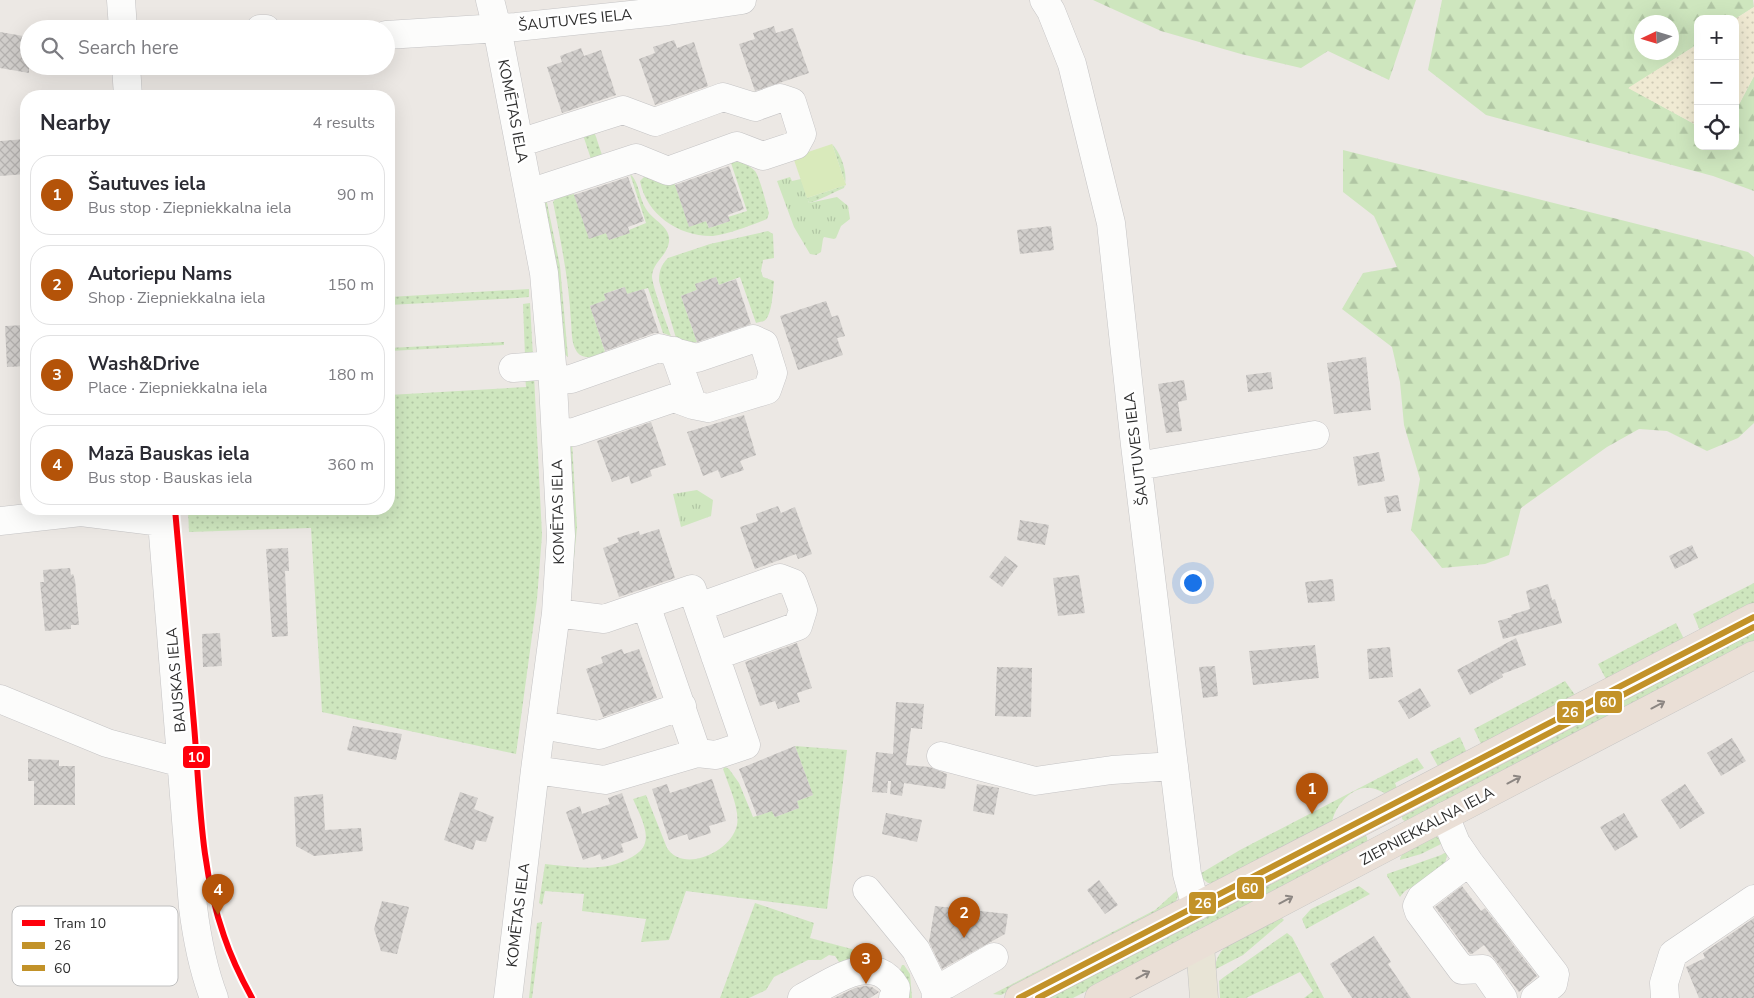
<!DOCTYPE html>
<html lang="en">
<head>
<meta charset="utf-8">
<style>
  body { margin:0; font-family:"Nunito Sans",sans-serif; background:#f2f2f3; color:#2b2b33 }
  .controls { position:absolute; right:15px; top:15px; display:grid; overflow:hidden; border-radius:10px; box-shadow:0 5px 20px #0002 }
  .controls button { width:45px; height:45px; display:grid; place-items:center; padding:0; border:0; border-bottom:1px solid #e1e1e2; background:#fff; color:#2b2b33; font:25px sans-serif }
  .compass { position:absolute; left:1634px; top:15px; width:45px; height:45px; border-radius:50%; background:#fff; box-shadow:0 5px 20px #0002; rotate:266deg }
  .you { position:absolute; left:1192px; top:582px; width:18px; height:18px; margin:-12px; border:4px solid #fff; border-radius:50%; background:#1a73e8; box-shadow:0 0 0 8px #1a73e833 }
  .badge { display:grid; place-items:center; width:32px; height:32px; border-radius:50%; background:#b45309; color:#fff; font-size:16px; font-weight:700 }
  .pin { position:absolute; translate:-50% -41px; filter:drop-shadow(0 1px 2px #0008) }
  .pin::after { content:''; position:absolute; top:26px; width:18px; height:15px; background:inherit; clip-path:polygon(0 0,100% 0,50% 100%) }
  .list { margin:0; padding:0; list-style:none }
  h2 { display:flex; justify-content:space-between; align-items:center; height:65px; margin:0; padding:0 20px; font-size:21px }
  h2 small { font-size:16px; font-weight:400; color:#7c7c81 }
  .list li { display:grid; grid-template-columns:32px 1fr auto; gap:15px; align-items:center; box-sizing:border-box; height:80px; margin:0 10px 10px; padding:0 10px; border:1px solid #e1e1e2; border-radius:20px }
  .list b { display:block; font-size:19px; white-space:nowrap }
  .list p { margin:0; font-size:16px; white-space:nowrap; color:#7c7c81 }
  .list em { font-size:16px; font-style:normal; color:#7c7c81 }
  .icon { flex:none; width:28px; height:28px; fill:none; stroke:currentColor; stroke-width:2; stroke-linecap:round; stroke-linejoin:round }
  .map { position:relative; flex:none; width:1754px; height:998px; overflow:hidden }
  .search { position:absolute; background:#fff; box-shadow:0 5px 20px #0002; left:20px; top:20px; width:375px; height:55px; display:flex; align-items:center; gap:12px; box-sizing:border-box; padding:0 18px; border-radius:28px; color:#7c7c81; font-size:19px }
  .panel { position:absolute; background:#fff; box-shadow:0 5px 20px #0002; left:20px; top:90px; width:375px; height:425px; border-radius:20px }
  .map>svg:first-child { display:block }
  .grass { fill:url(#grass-dots) }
  .forest { fill:url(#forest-firs); fill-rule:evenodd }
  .sand { fill:url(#sand-dots) }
  .park { fill:url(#park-tufts) }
  .pitch { fill:#d9eabb }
  .building { fill:url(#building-cross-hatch) }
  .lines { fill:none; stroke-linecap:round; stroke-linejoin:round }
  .minor-casing { stroke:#c5c4c5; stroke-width:29 }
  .major-casing { stroke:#c6c5c4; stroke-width:29 }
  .highway-casing { stroke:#c6c5c4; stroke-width:29 }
  .minor { stroke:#fcfcfb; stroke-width:28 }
  .major { stroke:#e8e4d6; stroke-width:28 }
  .highway { stroke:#eadfd6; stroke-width:28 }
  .bus-1-casing { stroke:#fff; stroke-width:10 }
  .bus-2-casing { stroke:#fff; stroke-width:10 }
  .bus-1 { stroke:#c29229; stroke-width:6 }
  .bus-2 { stroke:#c29229; stroke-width:6 }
  .tram-1-casing { stroke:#fff; stroke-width:10 }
  .tram-1 { stroke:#ff000c; stroke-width:6 }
  .oneway { stroke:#8c8682 }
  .labels { text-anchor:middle; stroke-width:5; stroke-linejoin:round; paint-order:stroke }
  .street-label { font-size:15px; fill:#2e2e2e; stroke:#fff }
  .key { fill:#fff; stroke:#c0c0c0; stroke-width:1 }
  .key-label { font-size:14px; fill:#2e2e2e }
  .line-badge { stroke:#fff; stroke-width:2 }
  .badge-label { font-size:14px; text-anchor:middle; font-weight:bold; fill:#fff }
</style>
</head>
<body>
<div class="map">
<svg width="1754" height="998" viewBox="0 0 1754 998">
  <defs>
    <pattern id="grass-dots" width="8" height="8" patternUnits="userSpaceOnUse" patternTransform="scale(1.25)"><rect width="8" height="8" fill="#cee6be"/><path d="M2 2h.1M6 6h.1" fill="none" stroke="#b1c6a4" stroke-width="1.8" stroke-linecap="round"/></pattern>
    <pattern id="forest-firs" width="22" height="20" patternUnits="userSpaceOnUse" patternTransform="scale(1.25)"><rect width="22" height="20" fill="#cee6be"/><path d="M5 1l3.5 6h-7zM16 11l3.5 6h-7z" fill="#b1c6a4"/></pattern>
    <pattern id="sand-dots" width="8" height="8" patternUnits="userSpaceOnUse" patternTransform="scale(1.25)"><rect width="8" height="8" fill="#f0ead3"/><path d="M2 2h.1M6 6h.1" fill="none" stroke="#cec9b5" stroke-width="1.8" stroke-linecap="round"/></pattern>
    <pattern id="park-tufts" width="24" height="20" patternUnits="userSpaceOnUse" patternTransform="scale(1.25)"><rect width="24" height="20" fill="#cee6be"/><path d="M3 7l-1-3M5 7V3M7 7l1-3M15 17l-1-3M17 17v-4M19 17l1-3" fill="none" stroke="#b1c6a4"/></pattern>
    <pattern id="building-cross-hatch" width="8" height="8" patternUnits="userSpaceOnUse" patternTransform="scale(1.25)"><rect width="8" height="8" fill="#d1cecb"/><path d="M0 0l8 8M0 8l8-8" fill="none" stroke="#b4b1af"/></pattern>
  </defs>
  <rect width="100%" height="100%" fill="#ece8e4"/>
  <!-- grass -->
  <path class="grass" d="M594 131 603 158 592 162 583 135Z
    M832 144C841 153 849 175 844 188 831 193 823 199 809 203L807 198 846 185Z
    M730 160C739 160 749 165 755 171 760 178 766 203 769 213L767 219C755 224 723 236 711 236 678 236 646 214 640 181L645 176 674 182 689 226 706 221 709 228 730 221 728 217 747 211Z
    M630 174C639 181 639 198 646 209 653 221 671 226 669 242 667 256 653 262 652 276 652 286 667 324 671 336L663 333 648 288 627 294 624 287 604 294 606 300 590 306 605 352C598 358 583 360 577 352 571 343 572 332 571 322 569 281 561 242 553 202L556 198 574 194 589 238 606 233 609 240 629 233V230L646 223Z
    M546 198 560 266 568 357 563 353 542 202Z
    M768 231 773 234 774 258 763 260 761 271 763 277 774 281C773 290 772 317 764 321 761 322 758 322 756 323L740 277 719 285 716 277 695 284 697 290 681 296 697 342 691 343 676 338 659 281C659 271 661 265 668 258L710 244Z
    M529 289V297L517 298 389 305V297Z
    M530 303 533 357 525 356 523 304Z
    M504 342V345L389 351V348Z
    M525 375H534L542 535 537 599 516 754 322 712 311 528 189 532 188 510 389 509V395L526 387Z
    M569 442H572L577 527 570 600Z
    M1754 583V603L1700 631 1693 614Z
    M1676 623 1685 641 1607 681 1598 664Z
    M1754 629V643L1406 822 1402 819V815Z
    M1565 681 1575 695 1482 746 1474 729Z
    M1460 737 1467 753 1439 768 1430 752Z
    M795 746 847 750 827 909 686 891 669 940 641 942 646 919 582 911 584 894 545 891 542 905 539 903 545 864C576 867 604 873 632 857 637 854 643 850 645 843 649 830 638 811 633 799L646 795 667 848C684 874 732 851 737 825 740 809 728 784 723 769L725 767 729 769 739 783 753 817 772 811 775 817 799 808 797 801 813 795Z
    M1417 758 1424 768 1395 783 1398 791 1390 795C1384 793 1378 789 1371 788 1352 785 1335 806 1332 822L1219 883H1208L1198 875 1240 850Z
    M1362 833 1366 835 1368 843 1215 925 1073 998H1043Z
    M1435 836 1445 842 1421 854 1400 860C1402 846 1423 841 1435 836Z
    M1448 851 1444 868C1436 873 1428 879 1420 884 1410 890 1409 885 1400 897L1387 876V874L1441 855Z
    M1359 886 1370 894 1306 929 1302 919 1311 909Z
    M1180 889 1175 905 1165 911 1001 995 993 994 1155 910C1164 903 1170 895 1180 889Z
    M755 903 814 923 810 938 867 953 865 960 900 970 902 965H904L910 974 912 998H903L843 968 835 956 829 955 821 960H808L774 977 766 990 749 998H720Z
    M1281 917 1284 920 1243 955 1216 969 1214 967C1216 963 1217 958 1219 955 1230 937 1262 926 1281 917Z
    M542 922 532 998H529L537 923Z
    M1287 933 1292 937 1324 998H1304L1313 991 1300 972 1246 998H1220L1219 981 1224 977Z"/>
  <!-- forest -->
  <path class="forest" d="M1093 0H1416L1389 80 1328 51 1301 68 1241 54 1161 31Z
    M1442 0H1753L1754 7 1735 19H1698V44L1629 88 1698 126V146H1735V112L1754 76V191L1713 176 1486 115 1428 70ZM1642 22H1672V52H1642Z
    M1343 150 1748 252 1754 257V423L1738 438 1707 451 1667 431 1639 429 1607 447 1521 508 1509 555 1485 564 1442 568 1411 530 1420 479 1404 425 1400 382 1392 347 1342 309 1363 273 1397 267 1374 216 1343 192Z"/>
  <!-- sand -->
  <path class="sand" d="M1754 7V76L1735 112V19Z
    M1698 44V126L1628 88Z"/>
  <!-- park -->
  <path class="park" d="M790 177 792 181 801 179 809 203 837 197 848 206 850 219 841 226 836 238 834 239 824 237 823 239 821 252 816 255 810 254 794 227 777 181Z
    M697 490 713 500 711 516 681 527 673 494Z"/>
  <!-- pitch -->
  <path class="pitch" d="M832 144 846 185 807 198 793 157Z"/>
  <!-- building -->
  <path class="building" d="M774 26 776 33 793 28 809 73 755 91 739 44 755 39 753 33Z
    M0 32 29 37V73L0 68Z
    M674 40 677 48 694 42 708 86 655 105 639 59 655 53 653 47Z
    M581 48 584 56 601 50 616 95 562 113 547 67 562 62 560 56Z
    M26 139V174L0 176V141Z
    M729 166 744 209 728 215 730 221 709 228 706 221 689 227 675 185Z
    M628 177 644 221 628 227 630 233 609 240 606 233 589 239 574 195Z
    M1051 226 1054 250 1020 254 1017 230Z
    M716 277 719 285 736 279 751 324 697 342 681 296 697 290 695 284Z
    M625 287 627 294 644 289 659 333H654L605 351 590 306 606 300 604 294Z
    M826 301 832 317 838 315 845 336 837 338 843 355 798 370 780 316Z
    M26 325V366L7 367 5 326Z
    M1366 357 1371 410 1334 414 1327 363Z
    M1271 372 1273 389 1248 392 1246 375Z
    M1184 380 1187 400 1178 402 1182 431 1166 433 1158 384Z
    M744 415 756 455 740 461 744 470 721 478 718 470 703 476 687 432Z
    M651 422 666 465 650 470 652 476 631 484 629 476 612 482 597 441Z
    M1379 452 1385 481 1358 486 1353 457Z
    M1398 495 1401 511 1387 513 1384 497Z
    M778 506 781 513 795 507 812 554 798 559 796 554 755 569 740 527 758 521 756 514Z
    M1020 520 1049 525 1045 545 1017 540Z
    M659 529 675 578 619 597 603 548 619 542 617 538 639 531 640 535Z
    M1692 545 1698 558 1675 569 1669 556Z
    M288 548 289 571H285L288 636 272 637 266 549Z
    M1005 556 1018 566 1002 587 989 577Z
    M70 568 71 575 73 574 75 580 79 625H71V629L45 631 40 582H44L43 570Z
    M1079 575 1085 613 1058 616 1053 578Z
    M1333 579 1335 601 1308 603 1305 582Z
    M1548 584 1552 600 1555 599 1562 623 1503 639 1498 621 1512 617 1511 615 1530 609 1526 591Z
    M220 633 222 666 203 667 202 634Z
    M1516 638 1526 665 1502 674 1503 677 1470 695 1457 670Z
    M797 643 812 688 797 693 800 702 778 709 775 701 760 706 745 662Z
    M1315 645 1319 678 1253 685 1249 651Z
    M1390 647 1393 677 1369 679 1367 649Z
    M622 649 624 654 639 649 657 698 603 717 586 669 603 663 601 657Z
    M1215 666 1218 696 1203 698 1199 667Z
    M997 667 1032 668 1031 717 995 716Z
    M1420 688 1431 706 1409 719 1398 701Z
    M896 702 924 704 922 729 911 728 906 765 930 767 947 774 945 789 904 783 902 796 890 794 891 781H888L887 793 872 792 876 752 893 754Z
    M353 726 402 734 396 760 347 750Z
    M1732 738 1746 761 1721 776 1707 753Z
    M795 746 813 795 797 801 799 808 775 817 772 811 757 816 739 769Z
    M28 759 59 760V766H75V805H34V781H28Z
    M712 779 726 821 709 826 711 833 689 840 687 834 669 840 652 789 667 784 670 793Z
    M977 784 999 788 994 815 973 811Z
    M1685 784 1705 813 1680 829 1661 800Z
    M460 792 478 798 474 809 494 817 486 842 476 840 473 850 444 840Z
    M622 793 638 838 621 844 624 852 602 860 600 854 583 860 566 812 580 806 582 814 610 804 608 798Z
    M323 794 325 830 361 828 363 851 314 856 296 846 294 797Z
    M886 813 922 820 917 842 882 834Z
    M1624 813 1638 837 1615 851 1600 827Z
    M1099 880 1118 905 1105 914 1087 890Z
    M1462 886 1481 911 1485 908 1537 976 1519 992 1484 945 1472 954H1470L1435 907Z
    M382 901 409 907 397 954 381 951 374 929Z
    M935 906 1008 914 1005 934 942 969 929 942Z
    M1754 918V998H1699L1686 967 1705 958 1703 953Z
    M1374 936 1391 962 1388 964 1411 998H1352L1330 964Z
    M865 986 872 987 879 992 870 998H834L855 988Z"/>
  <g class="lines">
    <defs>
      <path id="minor" d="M121 0 123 29
        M490 0 497 28 544 273 552 365 561 536 556 613 535 770 508 998
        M1044 0 1051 11 1072 64 1111 223 1135 445 1187 874 1196 907
        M260 29H266
        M386 35 516 27 668 11 742 0
        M126 66 128 96
        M519 143 623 110 655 122 723 97 755 107 780 98 792 102 802 134 796 145 763 156 737 146 668 171 636 158 529 193
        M674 351 693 405
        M513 368 552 365
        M553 380 571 379 659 348 697 358 753 339 764 344 773 373 767 390 708 408 693 405 674 398 574 432 556 433
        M1138 466 1315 435
        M161 509 193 907C197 939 203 969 214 998
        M0 521 81 512 162 522
        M646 605 697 753
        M699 607 780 578 793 583 803 610 798 626 715 656
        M0 699 107 743 182 763
        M541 725 599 735 682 706
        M941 756 1035 781 1112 770 1174 766
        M535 770 605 780 697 753 716 755 746 745 692 589 604 619 556 613
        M1445 816 1456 843 1469 862
        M867 890 916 950 935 989
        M802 998C829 984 874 949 896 988L895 996 893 998
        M936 998 935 989 947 984 994 957
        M1503 998 1483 969 1462 970 1419 912 1417 906 1421 898 1469 862 1555 974 1553 984 1535 998
        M1665 998 1664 983 1673 954 1754 899"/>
      <path id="major" d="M1200 945 1204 998"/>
      <path id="highway" d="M1019 998 1376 814 1754 617
        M1099 998 1428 825 1754 655"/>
    </defs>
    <!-- minor casing -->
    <use href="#minor" class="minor-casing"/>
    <!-- major casing -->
    <use href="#major" class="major-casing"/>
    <!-- highway casing -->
    <use href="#highway" class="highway-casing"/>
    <!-- minor -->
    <use href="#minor" class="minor"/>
    <!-- major -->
    <use href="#major" class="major"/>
    <!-- highway -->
    <use href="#highway" class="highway"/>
    <defs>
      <path id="bus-1" d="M1019 998 1754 617"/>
      <path id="bus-2" d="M1038 998 1754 627"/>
    </defs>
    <!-- bus-1 casing -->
    <use href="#bus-1" class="bus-1-casing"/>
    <!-- bus-2 casing -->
    <use href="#bus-2" class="bus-2-casing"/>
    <!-- bus-1 -->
    <use href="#bus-1" class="bus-1"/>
    <!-- bus-2 -->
    <use href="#bus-2" class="bus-2"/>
    <defs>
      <path id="tram-1" d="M175 509C181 581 187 653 194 725 200 795 200 868 224 936 231 957 241 978 252 998"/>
    </defs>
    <!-- tram-1 casing -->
    <use href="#tram-1" class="tram-1-casing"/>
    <!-- tram-1 -->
    <use href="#tram-1" class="tram-1"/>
  </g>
  <!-- one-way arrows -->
  <defs><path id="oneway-shaft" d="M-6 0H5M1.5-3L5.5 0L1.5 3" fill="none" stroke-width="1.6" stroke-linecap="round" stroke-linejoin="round" transform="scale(1.25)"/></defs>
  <g class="oneway">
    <use href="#oneway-shaft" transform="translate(1658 705) rotate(-28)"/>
    <use href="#oneway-shaft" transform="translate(1514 780) rotate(-28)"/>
    <use href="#oneway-shaft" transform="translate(1286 900) rotate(-28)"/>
    <use href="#oneway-shaft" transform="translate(1143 975) rotate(-28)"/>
  </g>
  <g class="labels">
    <!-- street labels -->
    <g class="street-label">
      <text transform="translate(575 20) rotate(-6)" y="5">ŠAUTUVES IELA</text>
      <text transform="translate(513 111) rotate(79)" y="5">KOMĒTAS IELA</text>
      <text transform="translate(1136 449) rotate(-97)" y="5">ŠAUTUVES IELA</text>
      <text transform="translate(558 512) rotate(-91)" y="5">KOMĒTAS IELA</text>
      <text transform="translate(176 680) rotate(-95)" y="5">BAUSKAS IELA</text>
      <text transform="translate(1427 826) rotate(-28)" y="5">ZIEPNIEKKALNA IELA</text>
      <text transform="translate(518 915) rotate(-83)" y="5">KOMĒTAS IELA</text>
    </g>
  </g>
  <!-- legend -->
  <rect x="12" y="906" width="166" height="80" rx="8" class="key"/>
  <rect x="22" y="920" width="23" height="6" fill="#ff000c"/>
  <rect x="22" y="942" width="23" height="7" fill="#c29229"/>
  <rect x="22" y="965" width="23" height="6" fill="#c29229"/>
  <g class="key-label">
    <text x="54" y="928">Tram 10</text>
    <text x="54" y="950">26</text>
    <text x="54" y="973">60</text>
  </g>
  <g class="line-badge">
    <rect x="1594" y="690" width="29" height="24" rx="5" fill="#c29229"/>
    <rect x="1556" y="700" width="29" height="24" rx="5" fill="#c29229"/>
    <rect x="182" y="745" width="29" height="24" rx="5" fill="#ff000c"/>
    <rect x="1236" y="876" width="29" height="24" rx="5" fill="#c29229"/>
    <rect x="1188" y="891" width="29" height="24" rx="5" fill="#c29229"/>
  </g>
  <g class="badge-label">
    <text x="1608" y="707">60</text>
    <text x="1570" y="717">26</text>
    <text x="196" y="762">10</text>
    <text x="1250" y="893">60</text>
    <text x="1203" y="908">26</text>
  </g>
</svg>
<div class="controls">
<button>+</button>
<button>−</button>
<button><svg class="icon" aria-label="locate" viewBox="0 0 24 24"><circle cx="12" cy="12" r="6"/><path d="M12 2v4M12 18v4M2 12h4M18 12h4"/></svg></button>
</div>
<svg class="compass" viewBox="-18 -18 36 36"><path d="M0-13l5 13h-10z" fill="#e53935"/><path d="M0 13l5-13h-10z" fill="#7c7c81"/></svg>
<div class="you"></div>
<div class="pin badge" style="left:1312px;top:814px">1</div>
<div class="pin badge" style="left:964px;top:938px">2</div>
<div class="pin badge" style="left:866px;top:984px">3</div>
<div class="pin badge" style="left:218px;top:915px">4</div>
<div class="search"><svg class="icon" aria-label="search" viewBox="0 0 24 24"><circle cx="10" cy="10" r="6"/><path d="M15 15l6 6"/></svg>Search here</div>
<section class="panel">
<h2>Nearby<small>4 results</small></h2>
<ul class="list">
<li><span class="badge">1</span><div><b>Šautuves iela</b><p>Bus stop · Ziepniekkalna iela</p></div><em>90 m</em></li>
<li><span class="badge">2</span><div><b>Autoriepu Nams</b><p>Shop · Ziepniekkalna iela</p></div><em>150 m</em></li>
<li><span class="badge">3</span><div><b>Wash&amp;Drive</b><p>Place · Ziepniekkalna iela</p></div><em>180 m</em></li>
<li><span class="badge">4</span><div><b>Mazā Bauskas iela</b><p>Bus stop · Bauskas iela</p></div><em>360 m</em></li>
</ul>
</section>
</div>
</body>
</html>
